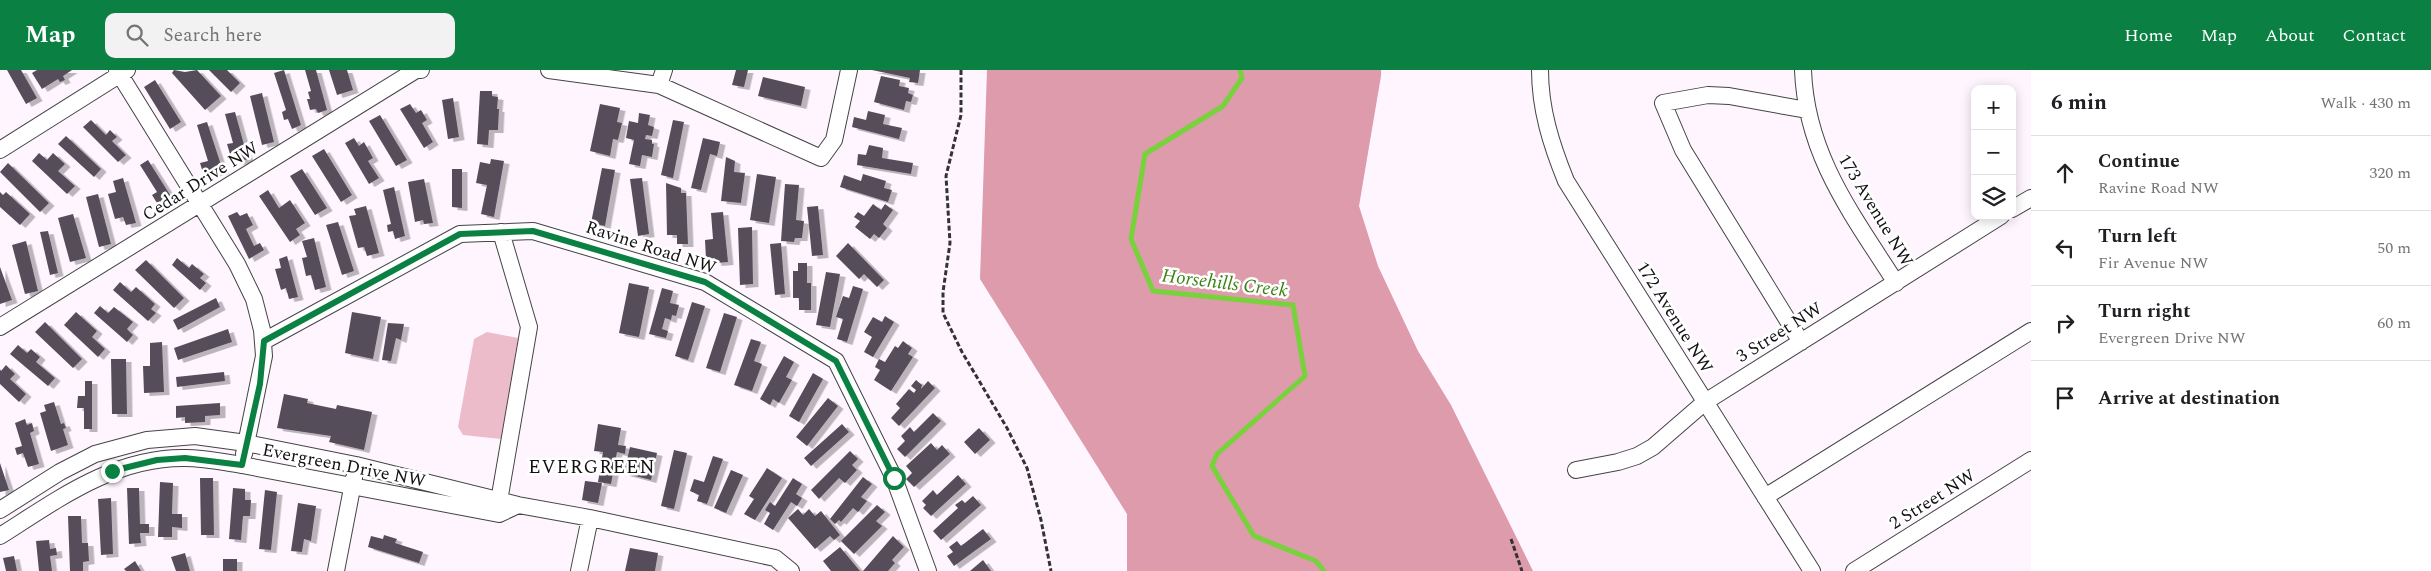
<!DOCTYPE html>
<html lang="en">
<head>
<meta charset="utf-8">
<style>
  body { margin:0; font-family:Spectral,serif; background:#f2f2f2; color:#202124 }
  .controls { position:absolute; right:15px; top:15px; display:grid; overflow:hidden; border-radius:10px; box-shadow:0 2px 12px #0003 }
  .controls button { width:45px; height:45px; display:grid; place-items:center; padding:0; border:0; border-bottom:1px solid #e0e0e0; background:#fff; color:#202124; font:25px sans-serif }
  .stop { position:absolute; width:15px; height:15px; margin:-11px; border:4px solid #0b8043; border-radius:50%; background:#fff }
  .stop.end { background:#0b8043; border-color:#fff; box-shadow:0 1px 5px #0008 }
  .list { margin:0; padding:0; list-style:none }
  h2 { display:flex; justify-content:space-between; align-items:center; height:65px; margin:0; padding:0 20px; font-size:21px }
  h2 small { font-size:16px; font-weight:400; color:#757577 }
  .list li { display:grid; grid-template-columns:32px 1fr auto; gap:15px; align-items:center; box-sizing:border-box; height:75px; padding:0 20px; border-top:1px solid #e0e0e0 }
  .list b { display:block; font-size:19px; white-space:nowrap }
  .list p { margin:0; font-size:16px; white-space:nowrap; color:#757577 }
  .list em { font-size:16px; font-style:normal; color:#757577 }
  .icon { flex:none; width:28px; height:28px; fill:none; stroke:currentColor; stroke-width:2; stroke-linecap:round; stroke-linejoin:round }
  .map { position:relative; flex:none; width:2031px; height:501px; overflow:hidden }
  header { display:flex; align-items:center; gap:30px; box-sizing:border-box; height:70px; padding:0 25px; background:#0b8043; color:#fff }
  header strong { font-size:24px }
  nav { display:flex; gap:28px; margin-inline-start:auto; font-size:18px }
  .search { width:350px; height:45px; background:#f2f2f2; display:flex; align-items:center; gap:12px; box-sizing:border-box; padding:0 18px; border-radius:10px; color:#757577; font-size:19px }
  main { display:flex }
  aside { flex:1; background:#fff }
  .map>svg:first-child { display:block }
  .green { fill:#ecbccb }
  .forest { fill:#dd9bab }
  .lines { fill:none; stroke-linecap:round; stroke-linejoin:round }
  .stream { stroke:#77d23c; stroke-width:5 }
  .building { fill:#554d5a; filter:url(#shadow) }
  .minor-casing { stroke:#444; stroke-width:18 }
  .path { stroke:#333; stroke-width:3; stroke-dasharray:5 2.5; stroke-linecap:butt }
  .minor { stroke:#fff; stroke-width:16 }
  .route { stroke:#0b8043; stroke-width:6 }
  .labels { text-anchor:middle; stroke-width:5; stroke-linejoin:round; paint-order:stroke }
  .street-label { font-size:18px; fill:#111; stroke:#fff }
  .water-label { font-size:19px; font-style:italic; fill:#3b8213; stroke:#fff }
  .neighbourhood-label { font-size:19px; letter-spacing:1px; fill:#111; stroke:#fff }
</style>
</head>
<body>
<header>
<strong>Map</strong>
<div class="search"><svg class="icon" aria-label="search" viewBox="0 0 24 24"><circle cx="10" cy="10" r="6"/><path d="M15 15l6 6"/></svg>Search here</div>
<nav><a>Home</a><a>Map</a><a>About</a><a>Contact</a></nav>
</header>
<main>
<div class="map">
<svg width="2031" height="501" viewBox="0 0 2031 501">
  <defs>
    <filter id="shadow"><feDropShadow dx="5.5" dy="3" stdDeviation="0" flood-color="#0004"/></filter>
  </defs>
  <rect width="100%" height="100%" fill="#fff5ff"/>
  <!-- green -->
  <path class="green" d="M487 262 518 268 501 369 463 365 458 357 474 269Z"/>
  <!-- forest -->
  <path class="forest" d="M987 0H1381V6L1359 136 1378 196 1418 281 1451 335 1533 501H1127V444L980 209Z"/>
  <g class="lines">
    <!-- stream -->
    <path class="stream" d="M1240 0 1242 8 1223 36 1145 84 1131 169 1153 221 1293 235 1305 306 1217 384 1212 396 1254 466 1316 491 1324 501"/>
  </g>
  <!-- building -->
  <path class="building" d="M7 0H21L37 28 26 34Z
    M37 0H72L63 6 65 10 60 12 58 9 42 19 32 3Z
    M174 0 185 2 197 0 221 26 205 40 172 3Z
    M209 0H227L240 13 231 22Z
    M284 0 301 55 292 59 288 49 284 50 282 42 286 40 274 3Z
    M305 0H316L327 40 318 43 316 39 310 40 307 29H310L308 22 311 21Z
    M329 0H347L353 20 337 25Z
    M736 0H748L744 17 732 15Z
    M872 0H920L918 13 909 12 910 8Z
    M881 6 900 10 899 16 909 18 908 23 913 25 911 32 906 31 904 40 874 32Z
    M763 7 805 17 801 36 758 26Z
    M155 10 181 52 170 59 144 17Z
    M480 21H492V26L498 27 497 39H499L498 60H489L488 75 477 74Z
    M262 23 274 72 262 75 250 26Z
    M453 28 459 67 448 69 442 30Z
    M410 34 416 43 421 40 427 50 422 53 433 72 424 78 400 39Z
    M600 34 620 38 617 52 622 53 618 70 613 69 610 86 590 81Z
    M868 41 885 45 883 54 902 58 899 69 852 57 854 47 866 50Z
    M235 42 248 89 238 92 236 83 230 84 227 74 233 73 225 44Z
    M639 43 650 45 648 55 654 57 652 66 646 65 645 69 652 70V74H654L652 87 642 85 640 96 629 94 634 70 626 68 629 51 638 53Z
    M380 45 407 90 396 96 369 51Z
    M91 50 106 65 110 60 117 67 112 71 126 85 118 92 83 57Z
    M673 50 684 52 673 108 661 105Z
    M207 52 223 101 204 106 200 93 208 91 197 55Z
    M66 66 101 99 94 107 58 74Z
    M354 68 359 76 364 72 373 88 368 91 379 108 369 114 345 73Z
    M703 68 720 72 717 86 710 84 701 120 691 118Z
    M869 75 883 78 882 88 913 93 911 104 857 95 858 84 866 85Z
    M324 79 352 125 341 132 312 86Z
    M39 83 47 90 53 83 65 94 58 101 75 116 67 124 32 91Z
    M726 87 735 91 734 102 745 103 741 133 721 131Z
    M491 89 504 91 494 147 481 144 487 115 476 113 480 92 490 94Z
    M148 90 172 128 164 133 162 130 157 133 152 125 157 122 140 95Z
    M8 93 49 133 40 142 0 102Z
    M602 98 615 100 605 156 591 153Z
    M302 99 327 138 315 145 290 106Z
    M452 99H462V138L452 137Z
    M757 104 776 107 769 153 750 150Z
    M863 104 886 111 884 118 892 120 888 132 840 117 844 105 861 111Z
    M123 108 136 153 126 155 123 147 115 149 108 124 116 122 113 111Z
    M642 108 649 164 638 166 630 109Z
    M424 109 433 153 424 154 423 150 415 152 408 112Z
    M666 113 681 118V123H686L688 174H677V165H667Z
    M785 114 799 115 796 150 804 151 802 168H795L794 172 781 171Z
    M394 117 405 166 395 169 393 161 388 162 387 155 391 154 383 120Z
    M268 120 279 138 290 130 305 153 296 159 300 165 290 172 259 126Z
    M0 122 3 125 6 122 30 144 20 155 0 137Z
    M98 124 111 174 99 177 86 127Z
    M873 134 881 140 885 134 893 140 883 154 887 158 879 168 874 164 870 169 855 157 860 151 854 147 858 142 864 146Z
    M366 136 379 183 367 186 364 177 358 178 349 146 356 145 354 139Z
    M818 136 823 185 812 186 807 137Z
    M237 142 240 146 247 143 253 155 246 159 254 176 260 173 264 180 249 189 228 146Z
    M723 142 728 192 716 193 715 188 706 189 705 170 713 169 711 143Z
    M73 144 86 188 70 192 58 148Z
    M338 152 354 201 342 205 326 155Z
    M752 157 753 214 740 215 738 158Z
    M48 161 58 203 50 205 40 162Z
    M314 168 326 217 315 220 311 205 306 206 302 188 307 187 302 171Z
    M26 171 38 221 25 224 12 175Z
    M781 173 785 224 775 225 770 174Z
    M848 173 884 210 877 217 864 204 859 209 836 186Z
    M287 186 298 227 289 229 286 218 281 220 275 199 281 198 279 189Z
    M177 188 189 198 192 194 204 204 200 208 206 213 200 220 172 195Z
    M146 190 184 228 174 238 135 200Z
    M798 193H807V213H811V240H799V228H793V201H798Z
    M0 197 12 230 0 234Z
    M826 202 840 204 830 257 816 255Z
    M120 212 131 222 136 217 155 234 151 239 156 243 148 251 113 220Z
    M629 213 649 217 639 267 619 263Z
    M853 216 863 219 847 272 837 269 843 249 836 247 843 226 849 228Z
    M662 218 673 221 670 233 679 235 676 246 672 245 671 250 665 248 662 259 668 261 666 268 649 264Z
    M216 228 220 237 178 260 173 250Z
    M692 232 705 236 688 290 675 286Z
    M100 236 108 243 114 237 133 252 127 259 133 265 127 272 94 243Z
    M76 242 97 261 92 267 105 279 98 287 64 255Z
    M352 242 381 247 373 289 345 283Z
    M724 243 737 247 720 302 706 298Z
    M885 246 894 252 873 287 864 282 872 267 864 262 873 247 882 252Z
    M45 252 82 289 73 298 35 262Z
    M388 253 404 254 401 270 396 268 391 291 382 290Z
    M228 259 232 272 178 290 174 278Z
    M751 269 761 272 754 291 762 294 752 321 734 315Z
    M903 271 912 278 908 284 913 287 891 321 874 310 880 300 875 297 879 289 885 292 895 276 898 278Z
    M162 272 164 322 144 323 143 296H150V273Z
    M18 275 27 283 31 279 40 287 36 292 55 308 48 316 10 284Z
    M784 286 794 292 786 307 792 310 779 333 773 329 770 335 760 329Z
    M111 289H126L127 344H112Z
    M6 295 15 304 10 309 26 324 19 332 0 314V299L1 301Z
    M224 302 225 311 177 317 176 307Z
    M813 303 823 309 799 352 789 346Z
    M916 310 922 315 921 319 928 311 935 318 899 356 891 348 900 338 896 334 909 319 914 323 916 320 911 316Z
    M85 311H92V359H84V338H77L78 326H85Z
    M284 324 308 329 307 333 336 339 337 335 372 342 364 380 329 372 331 366 277 358Z
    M828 328 838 336 807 376 796 367Z
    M54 332 61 354 64 353 66 358 63 359 68 375 51 381 40 343 46 341 44 335Z
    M220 333V345L205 346V352L185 353V347L176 348V336Z
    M933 343 941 351 905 387 897 379 905 371 901 366 910 357 914 362Z
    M25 349 27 355 32 353 34 361 30 363 39 394 28 397 23 383 17 385 15 378 22 376 15 353Z
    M598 354 621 358 618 375 626 376 625 384 617 382 611 414 598 412 603 382 594 381Z
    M842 354 849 362 811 396 804 388Z
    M979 358 990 370 975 384 964 372Z
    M931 373 937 380 942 375 950 384 914 417 906 409 912 403 906 396Z
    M630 377 657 383 651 410 624 403Z
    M674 380 687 383 674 439 661 436Z
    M850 381 858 389 852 395 857 400 845 413 839 408 819 429 811 420Z
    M713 386 723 389 707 434 697 431 699 425 690 421 694 409 704 412Z
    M0 393 9 420 0 422Z
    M767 398 782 408 755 450 744 444 754 429 749 426Z
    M731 400 743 405 726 443 714 438Z
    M958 405 966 414 931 446 923 438 926 435 922 431 933 420 937 425Z
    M863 407 872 414 861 427 867 431 858 442 853 438 841 452 839 450 835 454 830 449Z
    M200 408H213L214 465H201Z
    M793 408 802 414 796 424 802 428 797 436 791 432 773 460 764 454 770 443 765 440 770 432 775 436Z
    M585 411 602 413 598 433 582 430Z
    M160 412 173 413 172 444H182V458L172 457V467H158Z
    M127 418H139L140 454H149V463H140L141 473 129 474Z
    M233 418 245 419V430H251L250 446H243L241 470 229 469Z
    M265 420 277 422 271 480 259 479Z
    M973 426 981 435 941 470 933 461 958 438 955 435 962 430 965 433Z
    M111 428 113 484 101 485 98 429Z
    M298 433 316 436 311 471 304 469 302 482 291 481Z
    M877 435 885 442 876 451 882 456 854 484 841 471Z
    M798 439 803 445 809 439 815 446 821 441 840 465 834 470 830 466 815 479 788 448Z
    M68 446H81L82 473H88L89 491 83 492V501H70Z
    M983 459 991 469 954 496 947 486 953 482 949 477 957 471 961 476Z
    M384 465 397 469 395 473 423 482 419 493 368 477 371 466 383 469Z
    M893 466 904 477 892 490 895 493 888 501H863Z
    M49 470 50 479 56 478 57 485 50 486 52 501H39L36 471Z
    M840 477 860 501H831L823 491Z
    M630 478 658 483 655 501H625Z
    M185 483 190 501H176L171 487Z
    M14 486 17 501H6L3 488Z
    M223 489H237V501H223Z
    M983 490 991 501H970Z
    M135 491 141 501H126L124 499Z"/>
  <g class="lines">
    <defs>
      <path id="minor" d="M117 0 237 194 254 229 262 260 264 286 244 384
        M549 0 659 15 821 88 834 70 849 0
        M1540 0C1540 39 1551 74 1566 111L1812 501
        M1803 0C1806 85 1852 144 1896 213
        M659 15 664 0
        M0 80 127 0
        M2012 139 2031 128
        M0 257 416 0H421
        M264 271 460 164 533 161 705 212 836 291 894 408 928 501
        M1801 272 1683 80 1663 33 1708 25 1729 26 1807 40
        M1576 400 1618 392 1637 386 1653 377 1705 332 2001 146
        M1765 427 2031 261
        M0 440 60 402 95 384 147 370 195 366 246 373 356 395 518 435 590 448 775 488 791 501
        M499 441V431L529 257 501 162
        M0 466C57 430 114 387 185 388 204 388 223 392 242 395L499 444 518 435
        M336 501 354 408
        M579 501 590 448
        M1854 501 2031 390"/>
    </defs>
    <!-- minor casing -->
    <use href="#minor" class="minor-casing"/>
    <!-- path -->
    <path class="path" d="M961 0V45L946 106 950 173 943 222V243L962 282 1007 358 1027 398 1041 450 1051 501
      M1511 469 1522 501"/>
    <!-- minor -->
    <use href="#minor" class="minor"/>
  </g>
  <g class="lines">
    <!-- route -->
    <path class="route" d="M112 401 157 390 185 388 242 395 260 314 264 271 460 164 533 161 705 212 836 291 894 408"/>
  </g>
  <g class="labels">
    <!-- street labels -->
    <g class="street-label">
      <text transform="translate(200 111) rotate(-32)" y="6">Cedar Drive NW</text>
      <text transform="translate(1876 140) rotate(59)" y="6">173 Avenue NW</text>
      <text transform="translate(651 177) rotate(18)" y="6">Ravine Road NW</text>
      <text transform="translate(1675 247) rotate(58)" y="6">172 Avenue NW</text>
      <text transform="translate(1779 262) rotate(-32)" y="6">3 Street NW</text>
      <text transform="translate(344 395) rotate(11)" y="6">Evergreen Drive NW</text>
      <text transform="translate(1932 429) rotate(-32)" y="6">2 Street NW</text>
    </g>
    <!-- water labels -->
    <g class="water-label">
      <text transform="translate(1225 212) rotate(7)" y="7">Horsehills Creek</text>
    </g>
    <!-- neighbourhood labels -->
    <g class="neighbourhood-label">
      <text x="592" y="403">EVERGREEN</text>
    </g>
  </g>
</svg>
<div class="controls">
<button>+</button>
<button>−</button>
<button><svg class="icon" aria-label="layers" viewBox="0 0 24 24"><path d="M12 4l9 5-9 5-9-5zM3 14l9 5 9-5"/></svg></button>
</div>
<div class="stop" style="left:894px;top:408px"></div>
<div class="stop end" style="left:112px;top:401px"></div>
</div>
<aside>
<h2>6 min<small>Walk · 430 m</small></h2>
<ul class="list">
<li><svg class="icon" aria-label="ahead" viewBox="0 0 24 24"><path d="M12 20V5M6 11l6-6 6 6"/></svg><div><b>Continue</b><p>Ravine Road NW</p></div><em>320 m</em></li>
<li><svg class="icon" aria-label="left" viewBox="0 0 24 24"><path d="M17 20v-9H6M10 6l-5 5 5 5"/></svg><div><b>Turn left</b><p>Fir Avenue NW</p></div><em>50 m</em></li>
<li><svg class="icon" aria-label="right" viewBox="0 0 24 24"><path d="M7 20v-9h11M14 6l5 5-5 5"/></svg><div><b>Turn right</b><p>Evergreen Drive NW</p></div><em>60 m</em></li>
<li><svg class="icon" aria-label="arrive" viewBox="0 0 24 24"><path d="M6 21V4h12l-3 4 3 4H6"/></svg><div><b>Arrive at destination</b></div></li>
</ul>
</aside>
</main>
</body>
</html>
